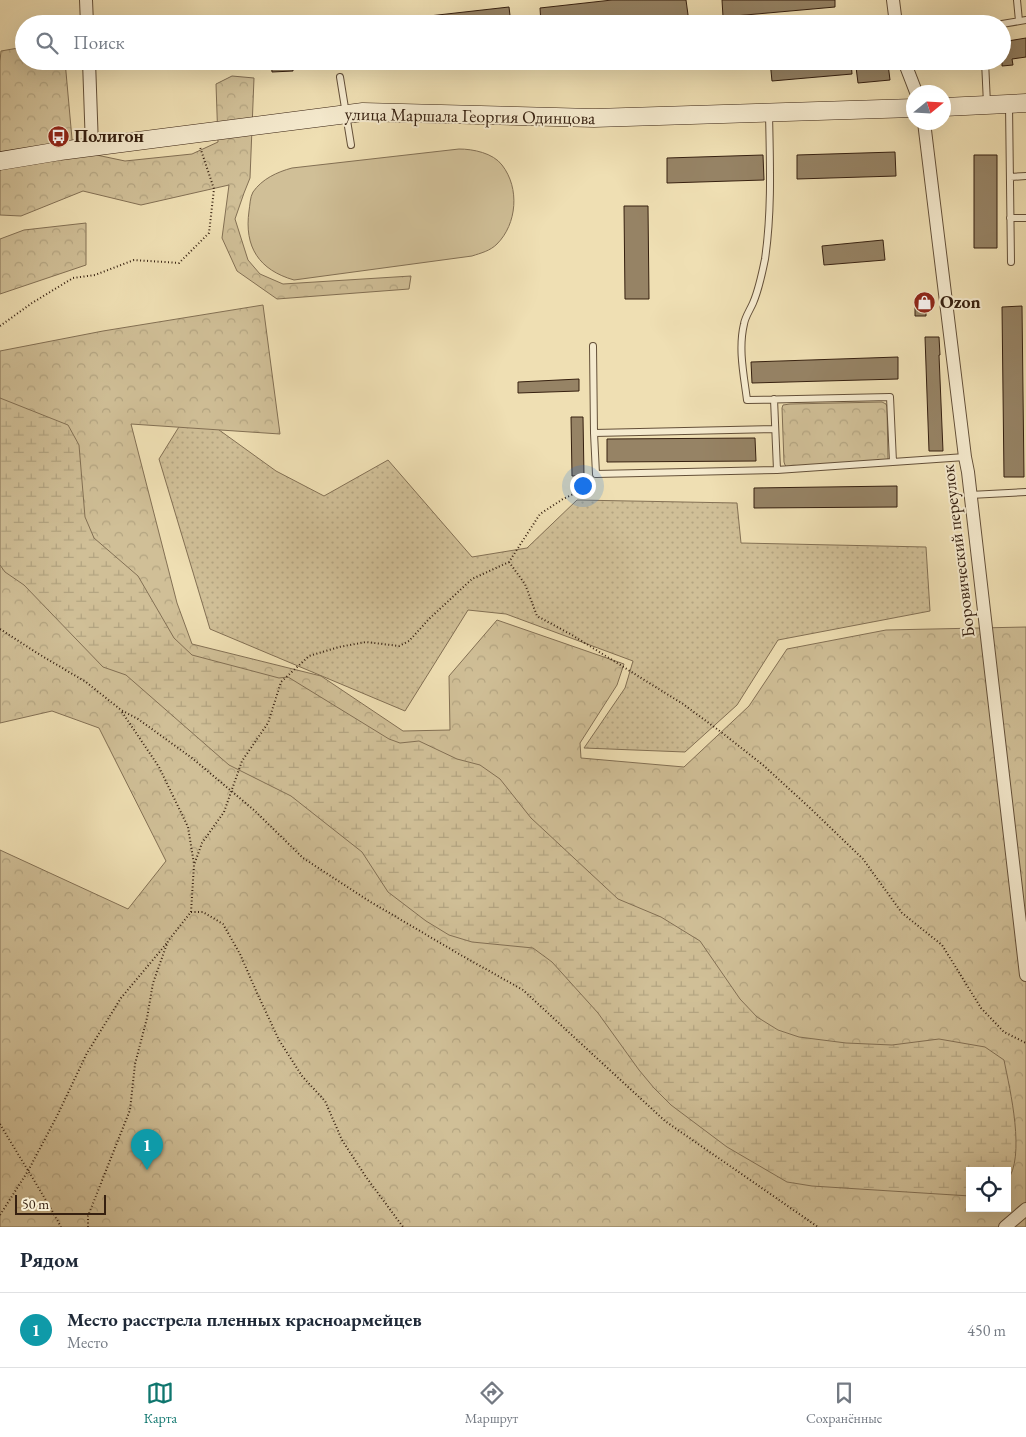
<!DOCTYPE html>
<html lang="ru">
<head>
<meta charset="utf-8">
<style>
  body { margin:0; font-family:"EB Garamond",serif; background:#f6f6f7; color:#1f2937 }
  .controls { position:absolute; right:15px; bottom:15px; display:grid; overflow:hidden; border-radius:0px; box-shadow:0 5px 20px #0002 }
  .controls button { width:45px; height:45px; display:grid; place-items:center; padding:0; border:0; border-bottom:1px solid #e0e1e3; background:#fff; color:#1f2937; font:25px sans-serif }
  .compass { position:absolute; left:906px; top:85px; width:45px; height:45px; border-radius:50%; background:#fff; box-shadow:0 5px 20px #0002; rotate:72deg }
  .scale { position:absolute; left:15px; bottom:12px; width:91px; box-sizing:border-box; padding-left:5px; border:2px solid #362010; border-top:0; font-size:14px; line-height:18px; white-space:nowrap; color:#362010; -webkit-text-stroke:4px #f5eace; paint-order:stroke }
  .you { position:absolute; left:582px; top:485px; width:18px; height:18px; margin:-12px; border:4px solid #fff; border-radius:50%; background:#1a73e8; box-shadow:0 0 0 8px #1a73e833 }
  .badge { display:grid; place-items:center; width:32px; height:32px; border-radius:50%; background:#0f766e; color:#fff; font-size:16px; font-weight:700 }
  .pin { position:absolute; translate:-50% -41px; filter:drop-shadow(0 1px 2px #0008) }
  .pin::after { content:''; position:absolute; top:26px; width:18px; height:15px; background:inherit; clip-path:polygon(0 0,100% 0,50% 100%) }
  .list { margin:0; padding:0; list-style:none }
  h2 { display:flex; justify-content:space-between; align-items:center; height:65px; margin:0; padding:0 20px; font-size:21px }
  h2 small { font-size:16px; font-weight:400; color:#747a83 }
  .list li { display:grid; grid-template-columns:32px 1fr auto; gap:15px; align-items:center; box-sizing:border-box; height:75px; padding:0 20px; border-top:1px solid #e0e1e3 }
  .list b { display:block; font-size:19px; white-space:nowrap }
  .list p { margin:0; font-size:16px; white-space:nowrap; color:#747a83 }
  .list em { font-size:16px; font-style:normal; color:#747a83 }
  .icon { flex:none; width:28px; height:28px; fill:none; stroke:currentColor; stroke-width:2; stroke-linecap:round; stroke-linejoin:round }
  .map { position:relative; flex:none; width:1026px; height:1227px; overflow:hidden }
  .search { position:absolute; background:#fff; box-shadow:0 5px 20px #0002; left:15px; right:15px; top:15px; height:55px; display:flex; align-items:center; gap:12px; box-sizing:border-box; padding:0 18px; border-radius:28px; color:#747a83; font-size:19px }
  .sheet { height:140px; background:#fff }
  nav { display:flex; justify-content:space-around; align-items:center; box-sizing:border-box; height:70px; border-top:1px solid #e0e1e3; background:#fff; font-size:14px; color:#747a83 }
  nav a { display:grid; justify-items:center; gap:2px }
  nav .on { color:#0f766e }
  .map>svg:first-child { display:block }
  .grass { fill:url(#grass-dots); stroke:#837054 }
  .forest { fill:url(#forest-crowns); stroke:#837054; fill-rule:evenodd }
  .wetland { fill:url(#wetland-marsh); stroke:#837054 }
  .pitch { fill:#d0bf97; stroke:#837054 }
  .building { fill:#968365; stroke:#362010 }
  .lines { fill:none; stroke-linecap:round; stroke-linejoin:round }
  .lane-casing { stroke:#645039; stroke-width:8 }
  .street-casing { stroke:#645039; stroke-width:14 }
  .secondary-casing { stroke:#362010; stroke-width:19 }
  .path { stroke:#362010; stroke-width:2; stroke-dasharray:1 2.5; stroke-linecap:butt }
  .lane { stroke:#f5eace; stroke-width:6 }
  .street { stroke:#f5eace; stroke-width:12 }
  .secondary { stroke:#f5eace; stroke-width:18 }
  .labels { text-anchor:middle; stroke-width:4; stroke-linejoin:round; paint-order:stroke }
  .street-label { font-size:18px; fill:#362010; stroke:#f5eace }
  .poi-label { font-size:18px; font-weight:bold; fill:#362010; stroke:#f5eace; text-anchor:start }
</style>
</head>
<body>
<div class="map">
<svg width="1026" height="1227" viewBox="0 0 1026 1227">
  <defs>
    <pattern id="grass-dots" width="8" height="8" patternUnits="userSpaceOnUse" patternTransform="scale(1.25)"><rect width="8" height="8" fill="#d0bf97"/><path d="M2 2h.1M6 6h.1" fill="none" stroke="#b3a481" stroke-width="1.8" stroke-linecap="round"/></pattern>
    <pattern id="forest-crowns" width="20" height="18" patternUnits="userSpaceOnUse" patternTransform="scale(1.25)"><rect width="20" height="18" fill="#d0bf97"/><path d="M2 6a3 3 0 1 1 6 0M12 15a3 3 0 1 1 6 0" fill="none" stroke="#b3a481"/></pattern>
    <pattern id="wetland-marsh" width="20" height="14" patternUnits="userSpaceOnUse" patternTransform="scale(1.25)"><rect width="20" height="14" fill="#d0bf97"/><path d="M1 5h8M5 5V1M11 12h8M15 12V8" fill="none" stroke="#b3a481"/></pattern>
  </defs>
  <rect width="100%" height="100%" fill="#efdfb3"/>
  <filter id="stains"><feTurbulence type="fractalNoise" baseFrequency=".004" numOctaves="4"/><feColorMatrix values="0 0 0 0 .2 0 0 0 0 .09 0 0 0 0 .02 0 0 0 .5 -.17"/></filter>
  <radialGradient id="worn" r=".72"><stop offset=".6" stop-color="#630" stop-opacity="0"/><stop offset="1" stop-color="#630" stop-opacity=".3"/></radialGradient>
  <!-- grass -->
  <path class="grass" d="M190 409 276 471 324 496 388 460 472 557 527 548 577 500 737 503 741 543 926 547 930 611 778 640 737 705 685 752 584 748 625 688 633 661 506 614 468 610 405 711 210 629 159 459Z"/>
  <!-- forest -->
  <path class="forest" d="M24 47V61H65L73 150 125 161 192 154 218 142 216 84 232 76 254 78 250 178 244 193 235 219 248 260 260 274 283 284 411 276 409 289 277 299 237 271 222 238 229 185 141 205 83 191 21 216 0 215V61L1 51Z
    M86 223V265L0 294V239L24 230Z
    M263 305 280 434 131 424 177 603 192 644 321 676 403 731 450 730 449 676 497 620 624 664 617 685 580 743 581 758 684 767 749 706 787 649 886 630 1026 627V1227H0V850L128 909 166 861 99 728 52 711 0 723V351L103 331ZM970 1171H1007V1208H970Z
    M882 402 886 404 887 407 888 460 787 467 785 465 784 462 782 408 783 405 790 404Z"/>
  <!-- wetland -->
  <path class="wetland" d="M0 398 68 425 79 445 85 517 94 538 138 576 174 638 192 655 279 678 288 677 389 739 400 743 419 741 457 759 480 765 500 779 531 818 618 899 661 917 700 941 740 999 757 1017 778 1030 799 1037 846 1043 892 1045 939 1039 985 1047 1004 1060C1010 1090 1026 1157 1007 1181V1171H970V1196L812 1186 787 1182 727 1147 671 1105 654 1088 639 1070 598 1013 552 962 533 948 472 942 449 935 426 921 388 892 362 852 291 796 229 765 126 675 103 667 24 585 5 572 0 565Z"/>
  <!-- pitch -->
  <path class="pitch" d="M459 149C473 149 493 153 502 165 520 188 517 224 497 244 490 251 481 253 472 256L294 280C259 270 244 247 249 211 250 205 250 197 253 192 262 179 277 172 292 168Z"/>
  <!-- building -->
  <path class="building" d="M612 0H686L689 22 675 24H541L540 8Z
    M722 0H835V7L723 17Z
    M509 7 511 24H421L420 17Z
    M1026 38V57L1012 59 1013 65 1002 66V42Z
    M271 61H293V71L272 72Z
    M770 61H851L852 74 772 81Z
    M888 64 890 80 858 83 856 67Z
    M895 152 896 176 797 179V155Z
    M763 155 764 180 667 183V158Z
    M974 155H997V248H974Z
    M624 206H648L649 299H625Z
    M883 240 885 260 824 265 822 246Z
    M926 298V316H915V299Z
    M1022 306 1024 477H1004L1002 307Z
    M925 337H939L940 355H939L943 451H929Z
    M898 357V379L752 383 751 362Z
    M579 379V391L518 393V382Z
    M571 417H583L584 476H572Z
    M755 438 756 461 607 462V439Z
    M897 486V507L754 508V488Z"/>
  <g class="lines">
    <defs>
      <path id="lane" d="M1017 0 1019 21
        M1002 24 1026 20
        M985 61 987 104
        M340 77 351 145
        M1009 105 1011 262
        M769 114C770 162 772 211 765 259 762 274 759 289 753 303 750 310 745 317 744 324 738 349 744 376 747 400L890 397 893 462
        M1010 177 1026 176
        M1010 218H1026
        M593 346 594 433 596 474 777 470
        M774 399 777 470 965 457
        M594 433 775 429
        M970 495 1026 492"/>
      <path id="street" d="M86 0 87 24
        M893 0 896 24
        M89 61 92 147
        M904 61 916 92
        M924 122 965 457 968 472 1026 975
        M1005 1227 1026 1209"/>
      <path id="secondary" d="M944 107 1026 103
        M0 161 60 151 363 112 594 118 914 108"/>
    </defs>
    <!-- lane casing -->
    <use href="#lane" class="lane-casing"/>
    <!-- street casing -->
    <use href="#street" class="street-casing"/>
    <!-- secondary casing -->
    <use href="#secondary" class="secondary-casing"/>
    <!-- path -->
    <path class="path" d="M0 326 32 303 73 278 95 275 134 260 179 263 209 233 214 189 200 147
      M509 562 525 584 537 616 572 635 683 704 721 732 763 765 810 808 863 859 902 913 942 945 981 1008 1004 1032 1026 1043
      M0 629 37 653 86 682 121 710 138 719 192 758 255 811 303 858 369 901 459 954 523 990 665 1121 818 1227
      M122 712 159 767 188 827 194 864
      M191 912H203L223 924 240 954 257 993 279 1040 302 1076 325 1101 342 1140 366 1177 403 1227
      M0 1124C20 1158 42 1192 61 1227
      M0 1215 28 1171 57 1116 87 1053 121 998 167 943
      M88 1227V1216L130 1110 135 1064 147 1018 153 983 168 941 191 912 194 865 202 843 224 812 242 761 268 723 281 682 309 656 339 647 366 642 399 646 409 641 429 619 472 579 509 562 540 514 563 499 588 487 592 481"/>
    <!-- lane -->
    <use href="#lane" class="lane"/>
    <!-- street -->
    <use href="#street" class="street"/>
    <!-- secondary -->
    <use href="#secondary" class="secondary"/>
  </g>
  <!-- icons -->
  <defs>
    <symbol id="bus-disc" viewBox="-11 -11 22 22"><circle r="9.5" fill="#8f2418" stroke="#f5eace"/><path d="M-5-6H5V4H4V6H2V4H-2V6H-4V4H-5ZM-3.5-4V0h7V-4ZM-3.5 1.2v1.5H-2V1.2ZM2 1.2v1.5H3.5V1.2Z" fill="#fff"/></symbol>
    <symbol id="shop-disc" viewBox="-11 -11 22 22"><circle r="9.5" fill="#8f2418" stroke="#f5eace"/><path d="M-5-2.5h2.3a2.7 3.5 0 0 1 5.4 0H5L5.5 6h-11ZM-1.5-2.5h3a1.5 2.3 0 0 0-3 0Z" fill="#fff"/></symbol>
  </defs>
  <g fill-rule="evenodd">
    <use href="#bus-disc" x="46" y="124" width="25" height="25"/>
    <use href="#shop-disc" x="912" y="290" width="25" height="25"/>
  </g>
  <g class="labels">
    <!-- street labels -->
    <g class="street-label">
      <text transform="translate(470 116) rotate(1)" y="6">улица Маршала Георгия Одинцова</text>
      <text transform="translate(958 551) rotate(-97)" y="6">Боровический переулок</text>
    </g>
    <!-- poi labels -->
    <g class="poi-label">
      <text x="74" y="142">Полигон</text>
      <text x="940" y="308">Ozon</text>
    </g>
  </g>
  <rect width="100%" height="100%" filter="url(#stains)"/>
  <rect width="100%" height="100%" fill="url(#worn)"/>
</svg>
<div class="controls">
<button><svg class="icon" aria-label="locate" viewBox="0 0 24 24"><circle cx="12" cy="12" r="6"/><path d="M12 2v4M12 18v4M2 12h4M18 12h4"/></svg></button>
</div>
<svg class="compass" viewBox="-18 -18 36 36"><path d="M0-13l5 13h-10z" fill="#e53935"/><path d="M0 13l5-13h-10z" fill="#747a83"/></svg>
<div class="scale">50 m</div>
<div class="you"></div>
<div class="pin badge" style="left:147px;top:1170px;background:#0f9aa8">1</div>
<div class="search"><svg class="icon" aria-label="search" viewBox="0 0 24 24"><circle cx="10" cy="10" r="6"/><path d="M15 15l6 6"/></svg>Поиск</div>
</div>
<section class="sheet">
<h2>Рядом<small></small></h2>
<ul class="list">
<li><span class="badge" style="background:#0f9aa8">1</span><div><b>Место расстрела пленных красноармейцев</b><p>Место</p></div><em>450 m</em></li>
</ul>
</section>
<nav>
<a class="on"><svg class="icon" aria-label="map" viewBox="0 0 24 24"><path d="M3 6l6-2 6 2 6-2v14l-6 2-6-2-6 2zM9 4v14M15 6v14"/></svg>Карта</a>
<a><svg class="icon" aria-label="directions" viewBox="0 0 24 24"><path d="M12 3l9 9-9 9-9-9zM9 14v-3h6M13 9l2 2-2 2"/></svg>Маршрут</a>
<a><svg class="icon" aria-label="saved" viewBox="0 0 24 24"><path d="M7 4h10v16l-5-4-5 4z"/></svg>Сохранённые</a>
</nav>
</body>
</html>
